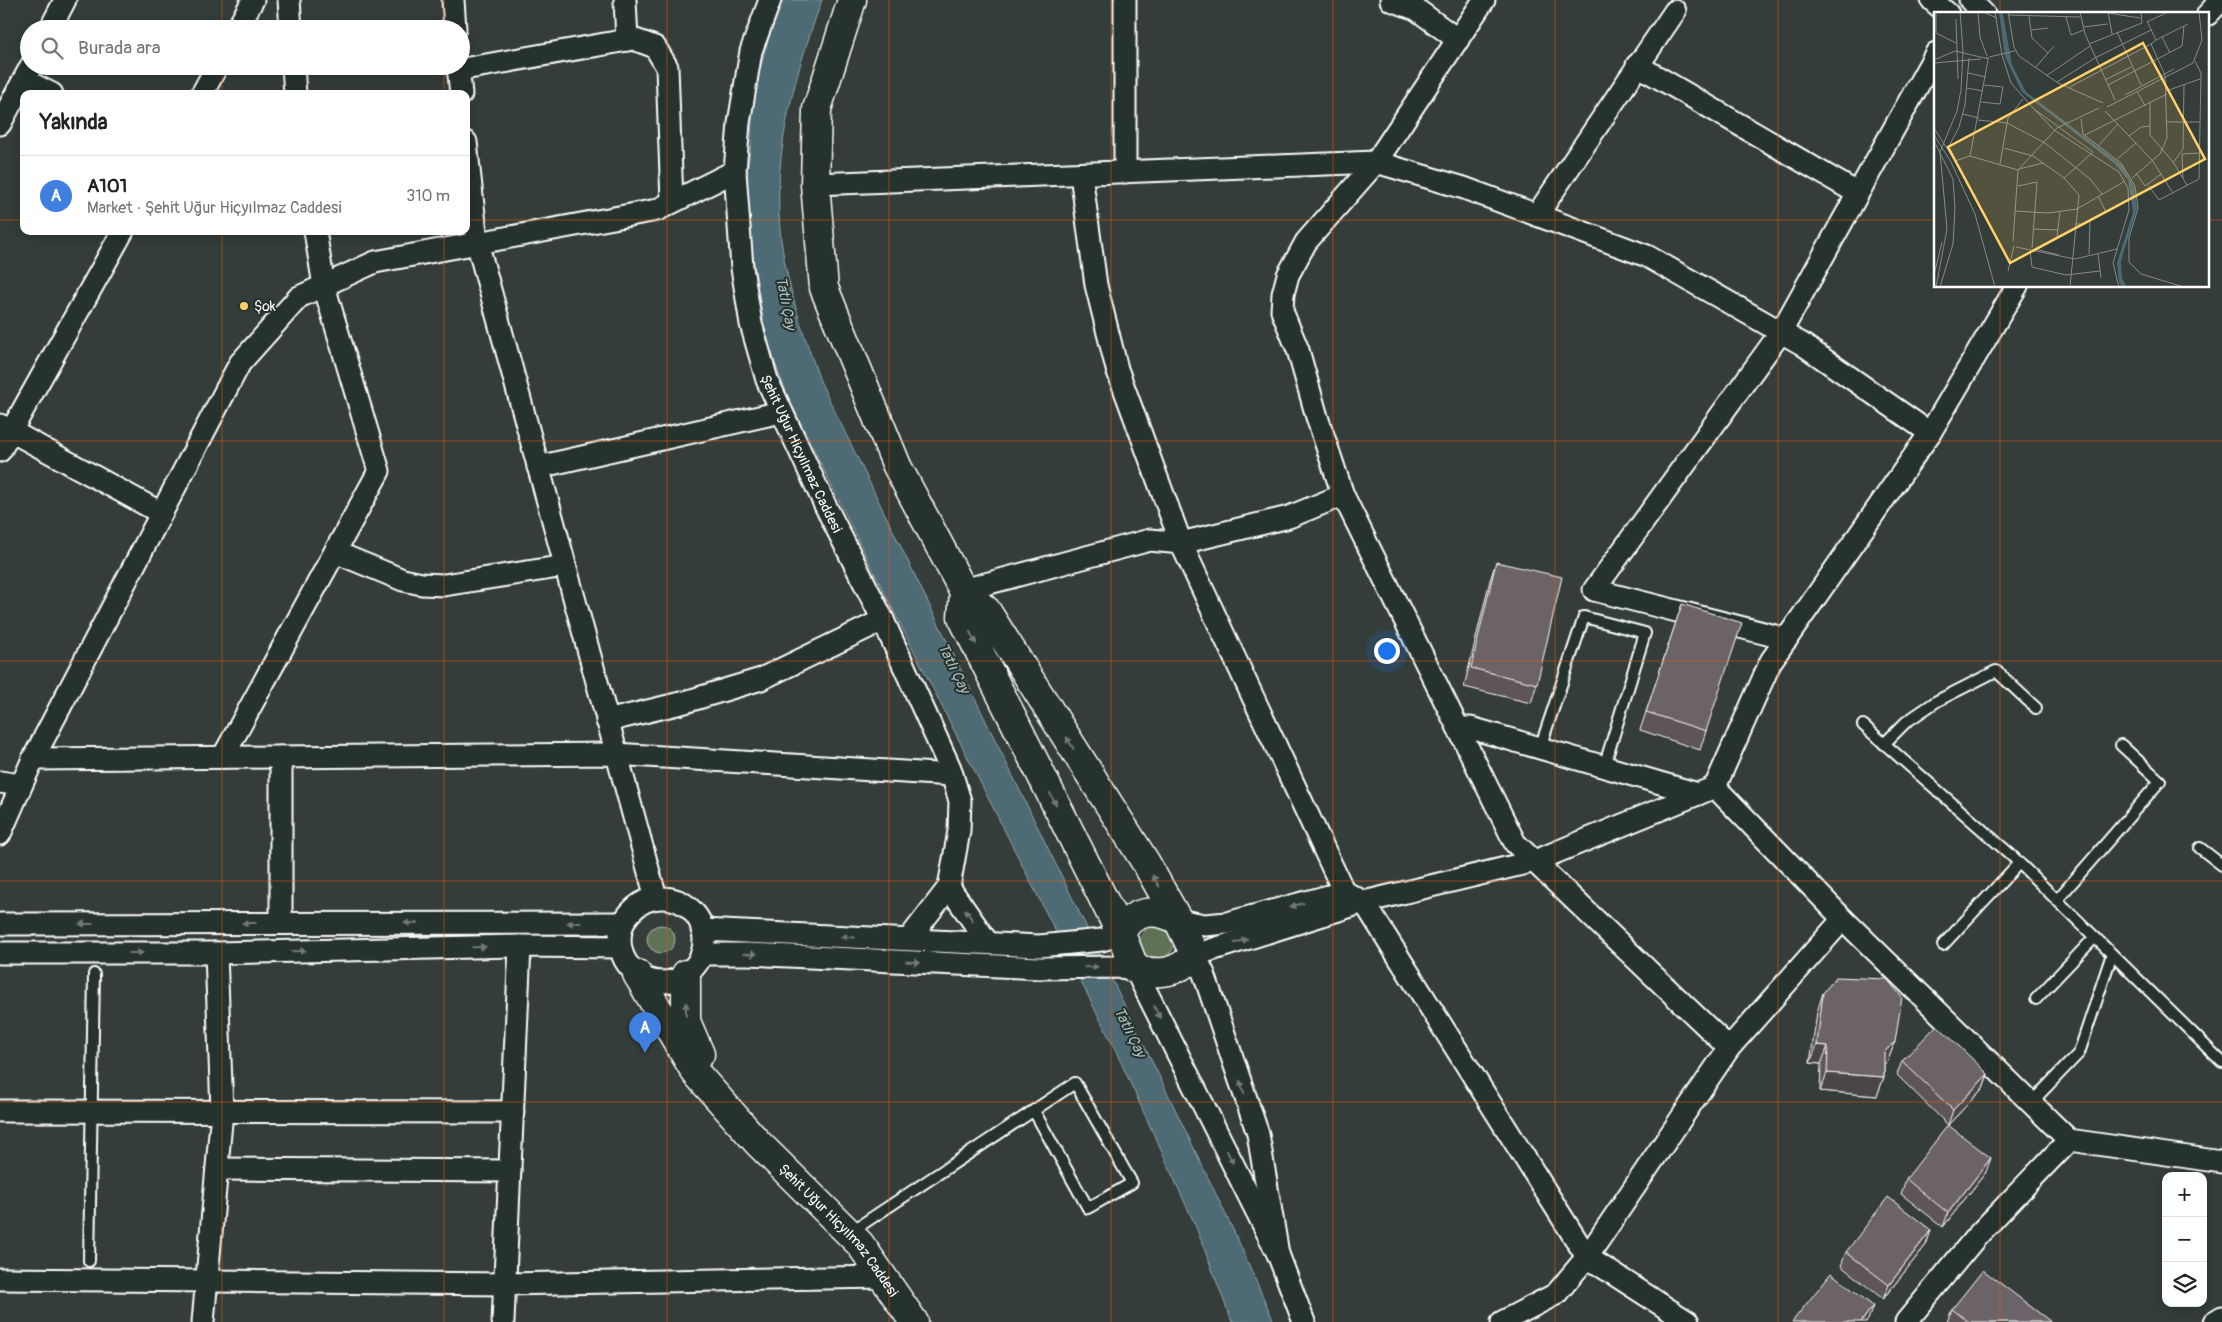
<!DOCTYPE html>
<html lang="tr">
<head>
<meta charset="utf-8">
<style>
  body { margin:0; font-family:Pangolin,sans-serif; background:#f2f2f2; color:#222 }
  .controls { position:absolute; right:15px; bottom:15px; display:grid; overflow:hidden; border-radius:10px; box-shadow:0 2px 12px #0003 }
  .controls button { width:45px; height:45px; display:grid; place-items:center; padding:0; border:0; border-bottom:1px solid #e0e0e0; background:#fff; color:#222; font:25px sans-serif }
  .you { position:absolute; left:1386px; top:650px; width:18px; height:18px; margin:-12px; border:4px solid #fff; border-radius:50%; background:#1a73e8; box-shadow:0 0 0 8px #1a73e833 }
  .badge { display:grid; place-items:center; width:32px; height:32px; border-radius:50%; background:#0b8043; color:#fff; font-size:16px; font-weight:700 }
  .pin { position:absolute; translate:-50% -41px; filter:drop-shadow(0 1px 2px #0008) }
  .pin::after { content:''; position:absolute; top:26px; width:18px; height:15px; background:inherit; clip-path:polygon(0 0,100% 0,50% 100%) }
  .list { margin:0; padding:0; list-style:none }
  h2 { display:flex; justify-content:space-between; align-items:center; height:65px; margin:0; padding:0 20px; font-size:21px }
  h2 small { font-size:16px; font-weight:400; color:#767676 }
  .list li { display:grid; grid-template-columns:32px 1fr auto; gap:15px; align-items:center; box-sizing:border-box; height:80px; padding:0 20px; border-top:1px solid #e0e0e0 }
  .list b { display:block; font-size:19px; white-space:nowrap }
  .list p { margin:0; font-size:16px; white-space:nowrap; color:#767676 }
  .list em { font-size:16px; font-style:normal; color:#767676 }
  .icon { flex:none; width:28px; height:28px; fill:none; stroke:currentColor; stroke-width:2; stroke-linecap:round; stroke-linejoin:round }
  .map { position:relative; flex:none; width:2222px; height:1322px; overflow:hidden }
  .search { position:absolute; background:#fff; box-shadow:0 2px 12px #0003; left:20px; top:20px; width:450px; height:55px; display:flex; align-items:center; gap:12px; box-sizing:border-box; padding:0 18px; border-radius:28px; color:#767676; font-size:19px }
  .panel { position:absolute; background:#fff; box-shadow:0 2px 12px #0003; left:20px; top:90px; width:450px; height:145px; border-radius:10px }
  .map>svg:first-child { display:block }
  .green { fill:#5e7255; stroke:#aeb8aa }
  .water { fill:#4d6a74; stroke:#94a6ac }
  .lines { fill:none; stroke-linecap:round; stroke-linejoin:round }
  .lane-casing { stroke:#fff; stroke-width:14 }
  .street-casing { stroke:#fff; stroke-width:25 }
  .secondary-casing { stroke:#fff; stroke-width:31 }
  .lane { stroke:#26332d; stroke-width:10 }
  .street { stroke:#26332d; stroke-width:21 }
  .secondary { stroke:#26332d; stroke-width:28 }
  .wall { fill:#5d555a; stroke:#fff }
  .shaded-wall { fill:#4c454a; stroke:#fff }
  .building { fill:#6c6369; stroke:#fff }
  .oneway { fill:#727a76 }
  .grid { fill:none; stroke:#e8590c; stroke-width:1; stroke-opacity:0.55 }
  .poi-dot { fill:#ffd166; stroke:#26332d; stroke-width:2 }
  .labels { text-anchor:middle; stroke-width:4; stroke-linejoin:round; paint-order:stroke }
  .poi-label { font-size:14px; fill:#fff; stroke:#26332d; text-anchor:start }
  .street-label { font-size:14px; fill:#fff; stroke:#26332d }
  .water-label { font-size:15px; font-style:italic; fill:#afbcc0; stroke:#26332d }
  .inset-road { fill:none; stroke:#858b88; stroke-width:1 }
  .view { fill:#ffd166; fill-opacity:0.15; stroke:#ffd166; stroke-width:2.5 }
  .inset-edge { fill:none; stroke:#fff; stroke-width:2.5 }
</style>
</head>
<body>
<div class="map">
<svg width="2222" height="1322" viewBox="0 0 2222 1322">
  <rect width="100%" height="100%" fill="#343d39"/>
  <filter id="ink" filterUnits="userSpaceOnUse"><feTurbulence type="fractalNoise" baseFrequency=".02" numOctaves="2"/><feDisplacementMap in="SourceGraphic" scale="10" xChannelSelector="R" yChannelSelector="G"/><feConvolveMatrix kernelMatrix="1 2 1 2 8 2 1 2 1" color-interpolation-filters="sRGB"/></filter>
  <g filter="url(#ink)">
    <!-- green -->
    <path class="green" d="M1140 942a17 17 0 1 1 34 0a17 17 0 1 1-34 0Z
      M647 939a14 14 0 1 1 28 0a14 14 0 1 1-28 0Z"/>
    <!-- water -->
    <path class="water" d="M783 0H822C795 74 773 150 780 230 785 282 803 332 820 381L1163 1084 1237 1238 1274 1322H1232L1196 1227 1114 1047 870 564 789 399 767 343 750 238 746 179 751 144 753 98 766 46Z"/>
    <g class="lines">
      <defs>
        <path id="lane" d="M1863 725 2011 855 2222 1062
          M1884 744 1906 722 1937 701 1996 671 2036 708
          M1540 748 1584 617 1645 633 1604 767
          M2200 848 2222 865
          M2057 900 2160 781 2121 745
          M1943 945 2019 863
          M2036 999 2095 937
          M2031 1103 2079 1053 2112 954
          M849 1233 1075 1083 1132 1183 1088 1208 1034 1111
          M89 1261 94 974"/>
        <g id="street">
          <path d="M289 0 291 29"/>
          <path d="M453 0 455 29"/>
          <path d="M625 0 627 40"/>
          <path id="s1" d="M770 0 751 51 739 123 735 171 742 268 751 324 767 380 825 505 883 620 950 768 960 801 959 831 949 887 909 939"/>
          <path d="M1125 0V172"/>
          <path d="M1391 0 1416 9 1458 40"/>
          <path d="M1932 0 1948 14"/>
          <path d="M1970 0 1984 14"/>
          <path d="M2208 14 2221 0"/>
          <path d="M50 29 65 0"/>
          <path d="M237 29 253 0"/>
          <path d="M1637 65 1857 193"/>
          <path d="M293 66 295 94"/>
          <path d="M458 66 461 94"/>
          <path d="M458 70 633 39 655 47 667 67 672 202"/>
          <path d="M24 80 52 94"/>
          <path d="M202 94 217 66"/>
          <path d="M0 124 31 66"/>
          <path d="M466 142 477 242 656 898"/>
          <path d="M1081 174 1096 285 1117 369 1181 543 1344 892 1364 902 1587 1257 1688 1322"/>
          <path d="M815 184 1376 162 1464 188 1647 256 1802 344 1930 433"/>
          <path d="M1537 215 1675 11"/>
          <path d="M0 425 161 513"/>
          <path d="M0 451 123 231"/>
          <path d="M538 467 781 412"/>
          <path d="M1343 495 1515 843 1729 1048"/>
          <path d="M335 552 403 580 422 584 444 585 565 566"/>
          <path d="M963 590 1150 540 1181 543 1289 517 1343 495 1317 417 1298 350 1282 311 1283 294 1288 275 1306 242 1376 162 1484 0"/>
          <path d="M1787 639 1594 590 1781 332 1936 53"/>
          <path d="M607 721 685 702 761 679 883 620"/>
          <path d="M1459 728H1471L1698 794"/>
          <path d="M223 757 379 471 324 286 315 231"/>
          <path d="M281 757V923"/>
          <path d="M33 759 615 754 952 775"/>
          <path d="M0 782 21 785"/>
          <path d="M1715 787 1771 661 1930 433 2017 286"/>
          <path d="M0 834 33 759 240 363 299 297 375 262 657 210 735 171"/>
          <path d="M949 887 988 943"/>
          <circle cx="662" cy="940" r="42"/>
          <path d="M1178 920 1205 925 1227 923 1344 892"/>
          <path d="M0 924 623 923"/>
          <path d="M702 930 1039 946 1102 940 1121 934"/>
          <path d="M0 953H216L520 946 620 947"/>
          <path d="M702 954H748L1039 968 1120 967 1135 969 1278 1254 1304 1322"/>
          <path d="M0 1111 513 1112"/>
          <path d="M217 1169 510 1171"/>
          <path d="M1278 1254 1258 1134 1204 974 1195 955 1364 902 1535 861 1715 787 1843 919 2069 1140 2222 1162"/>
          <path d="M0 1279 506 1284 883 1277"/>
          <path d="M203 1322 222 1111 216 953"/>
          <path d="M503 1322 520 946"/>
          <path d="M1502 1322 1556 1294 1587 1257 1729 1048 1843 919"/>
          <path d="M1906 1322 1976 1237 2069 1140"/>
          <path d="M2214 1322 2222 1317"/>
        </g>
        <g id="secondary">
          <path d="M852 0 817 109 815 184 824 288 897 466 964 592 986 610 1146 863 1178 920 1195 955C1176 974 1160 975 1135 969L1121 934 962 617 964 592"/>
          <path d="M1121 934C1131 909 1156 908 1178 920"/>
          <path id="s2" d="M637 974 696 1073 758 1143 860 1244 914 1322"/>
          <path d="M686 974V1021L700 1054"/>
        </g>
      </defs>
      <!-- lane casing -->
      <use href="#lane" class="lane-casing"/>
      <!-- street casing -->
      <use href="#street" class="street-casing"/>
      <!-- secondary casing -->
      <use href="#secondary" class="secondary-casing"/>
      <!-- lane -->
      <use href="#lane" class="lane"/>
      <!-- street -->
      <use href="#street" class="street"/>
      <!-- secondary -->
      <use href="#secondary" class="secondary"/>
    </g>
    <!-- wall -->
    <path class="wall" d="M1496 562 1537 684 1531 703 1464 687 1490 580Z
      M1682 604 1706 731 1700 750 1640 730Z
      M1823 993 1895 1042 1888 1060 1884 1064V1077L1877 1096 1820 1091 1821 1064 1810 1063 1817 1012Z
      M1902 1061 1988 1074 1983 1088 1948 1125 1897 1075Z
      M1986 1172 1943 1227 1901 1194 1906 1179Z
      M1931 1230 1926 1245 1883 1299 1841 1266 1846 1252Z
      M1952 1309 2051 1322H1947Z"/>
    <!-- shaded-wall -->
    <path class="shaded-wall" d="M1895 1042 1888 1060 1878 1071 1884 1052Z
      M1817 1045 1828 1046 1821 1064 1810 1063Z
      M1827 1073 1884 1077 1877 1096 1820 1091Z
      M1988 1074 1983 1088 1948 1125 1953 1110Z
      M1991 1158 1986 1172 1943 1227 1948 1213Z
      M1931 1230 1926 1245 1883 1299 1889 1285Z
      M1873 1306 1868 1320 1866 1322H1861Z"/>
    <!-- building -->
    <path class="building" d="M1496 562 1562 577 1537 684 1471 668Z
      M1682 604 1742 623 1706 731 1646 712Z
      M1836 977 1887 979 1902 997 1895 1042 1884 1052V1077L1827 1073 1828 1046 1817 1045 1823 993Z
      M1937 1025 1988 1074 1953 1110 1902 1061Z
      M1948 1125 1991 1158 1948 1213 1906 1179Z
      M1888 1197 1931 1230 1889 1285 1846 1252Z
      M1983 1270 2051 1322H1969L1952 1309Z
      M1831 1273 1873 1306 1861 1322H1792Z"/>
    <!-- one-way arrows -->
    <defs><path id="oneway-solid" d="M-6-.8H1V-3.2L6.5 0L1 3.2V.8H-6Z" transform="scale(1.25)"/></defs>
    <g class="oneway">
      <use href="#oneway-solid" transform="translate(973 638) rotate(63)"/>
      <use href="#oneway-solid" transform="translate(1070 743) rotate(-122)"/>
      <use href="#oneway-solid" transform="translate(1053 799) rotate(63)"/>
      <use href="#oneway-solid" transform="translate(1156 881) rotate(-119)"/>
      <use href="#oneway-solid" transform="translate(1297 905) rotate(165)"/>
      <use href="#oneway-solid" transform="translate(969 915) rotate(-125)"/>
      <use href="#oneway-solid" transform="translate(249 923) rotate(180)"/>
      <use href="#oneway-solid" transform="translate(411 923) rotate(-180)"/>
      <use href="#oneway-solid" transform="translate(574 923) rotate(-180)"/>
      <use href="#oneway-solid" transform="translate(86 924) rotate(180)"/>
      <use href="#oneway-solid" transform="translate(848 937) rotate(-177)"/>
      <use href="#oneway-solid" transform="translate(1241 941) rotate(-18)"/>
      <use href="#oneway-solid" transform="translate(479 947) rotate(-1)"/>
      <use href="#oneway-solid" transform="translate(299 951) rotate(-1)"/>
      <use href="#oneway-solid" transform="translate(136 953)"/>
      <use href="#oneway-solid" transform="translate(750 954) rotate(2)"/>
      <use href="#oneway-solid" transform="translate(913 962) rotate(3)"/>
      <use href="#oneway-solid" transform="translate(1091 967) rotate(-1)"/>
      <use href="#oneway-solid" transform="translate(686 1009) rotate(-90)"/>
      <use href="#oneway-solid" transform="translate(1157 1012) rotate(63)"/>
      <use href="#oneway-solid" transform="translate(1242 1087) rotate(-109)"/>
      <use href="#oneway-solid" transform="translate(1230 1157) rotate(63)"/>
    </g>
  </g>
  <!-- grid -->
  <path class="grid" d="M222 0V29M444 0V29M667 0V1322M889 0V1322M1111 0V1322M1333 0V1322M1555 0V1322M1778 0V1322M2000 0V14M222 66V94M444 66V94M0 220H24M466 220H1936M2208 220H2222M222 231V1322M444 231V1322M2000 286V1322M0 441H2222M0 661H2222M0 881H2222M0 1102H2222"/>
  <!-- markers -->
  <circle class="poi-dot" cx="244" cy="306" r="5"/>
  <g class="labels">
    <!-- poi labels -->
    <g class="poi-label">
      <text x="254" y="311">Şok</text>
    </g>
    <!-- street labels -->
    <g class="street-label">
      <text dy="5" stroke="none"><textPath href="#s1" startOffset="469">Şehit Uğur Hiçyılmaz Caddesi</textPath></text>
      <text dy="5" stroke="none"><textPath href="#s2" startOffset="328">Şehit Uğur Hiçyılmaz Caddesi</textPath></text>
    </g>
    <!-- water labels -->
    <g class="water-label">
      <text transform="translate(786 303) rotate(79)" y="5">Tatlı Çay</text>
      <text transform="translate(954 668) rotate(64)" y="5">Tatlı Çay</text>
      <text transform="translate(1130 1032) rotate(64)" y="5">Tatlı Çay</text>
    </g>
  </g>
  <!-- overview -->
  <g transform="translate(1934 12)">
    <rect width="275" height="275" fill="#343d39"/>
    <path d="M65 0 69 2 78 53 92 80 188 153 200 174 203 196 187 249 188 266 193 275H188L185 270 183 251 199 200 194 168 181 152 88 80 71 45Z" fill="#4d6a74"/>
    <path class="inset-road" d="M2 0V21L22 31M44 0 46 25 53 44M49 0 63 6M61 0 68 43 77 71 100 97 159 140M74 0 80 35 85 44 124 71 169 91M146 0 151 22 181 88M174 0 178 22M174 1 206 6M75 3 146 5M95 4 98 26 114 41M132 5 137 23 150 18M22 7 24 67M213 10 234 0M149 15 174 12M97 18 114 16M183 20 207 73M228 25 236 41M222 28 254 12M155 32 208 11 207 0M55 45 81 39M0 48 21 39 55 47 52 45M0 51 47 47M101 56 120 34M34 61 52 65M112 64 156 34M171 68 197 55M123 70 161 46 217 18M174 73 248 34 250 14M33 76 49 79M134 76 217 32M203 79 211 94M232 79 266 67M191 83 240 57M47 90 66 92 69 75 50 73M216 91V123L239 150 253 173M173 95 259 51 268 28 265 0M100 97 120 118 185 160 194 176 195 198 179 251 185 275M171 99 218 148 239 181M29 102 45 106M147 107 149 122 187 151 201 174 204 196 195 226V250L207 262 250 275M44 108 73 111 111 131 156 167 168 182M233 110H266M0 116 21 149 36 144 84 158 123 116 165 96M0 123 17 150 41 202 61 275M151 123 233 82M195 124 207 115 216 114M0 129 19 167 21 196 19 232 6 275M164 134 184 112M14 136 25 115 31 93 35 46M70 136 99 144 130 166M248 142 249 166M248 142 265 141M36 144 54 48M183 147 202 131M239 151 249 137 250 73M66 152 74 106 89 87M85 157 109 151M202 161 211 174 227 162M198 166 226 142 233 126 231 63 217 32 222 28 213 9M214 173 225 188 265 167 267 61 261 49M84 174 103 170 98 236M81 199 114 201 143 197 191 169M141 212H150L172 200 164 184M99 217 124 218M123 224 126 200M79 229 84 158M82 235 141 247 183 237M101 237 125 243M96 239 98 255 132 263 166 259M155 242 156 209M164 242 167 266M1 259 8 230M74 259 80 234M2 275 13 217 6 140 23 99 27 78 29 39 26 0M136 275 145 183 130 166 159 140"/>
    <path class="view" d="M209 31 271 147 76 251 14 135Z"/>
    <rect width="275" height="275" class="inset-edge"/>
  </g>
</svg>
<div class="controls">
<button>+</button>
<button>−</button>
<button><svg class="icon" aria-label="layers" viewBox="0 0 24 24"><path d="M12 4l9 5-9 5-9-5zM3 14l9 5 9-5"/></svg></button>
</div>
<div class="you"></div>
<div class="pin badge" style="left:645px;top:1053px;background:#3f7fe0">A</div>
<div class="search"><svg class="icon" aria-label="search" viewBox="0 0 24 24"><circle cx="10" cy="10" r="6"/><path d="M15 15l6 6"/></svg>Burada ara</div>
<section class="panel">
<h2>Yakında<small></small></h2>
<ul class="list">
<li><span class="badge" style="background:#3f7fe0">A</span><div><b>A101</b><p>Market · Şehit Uğur Hiçyılmaz Caddesi</p></div><em>310 m</em></li>
</ul>
</section>
</div>
</body>
</html>
